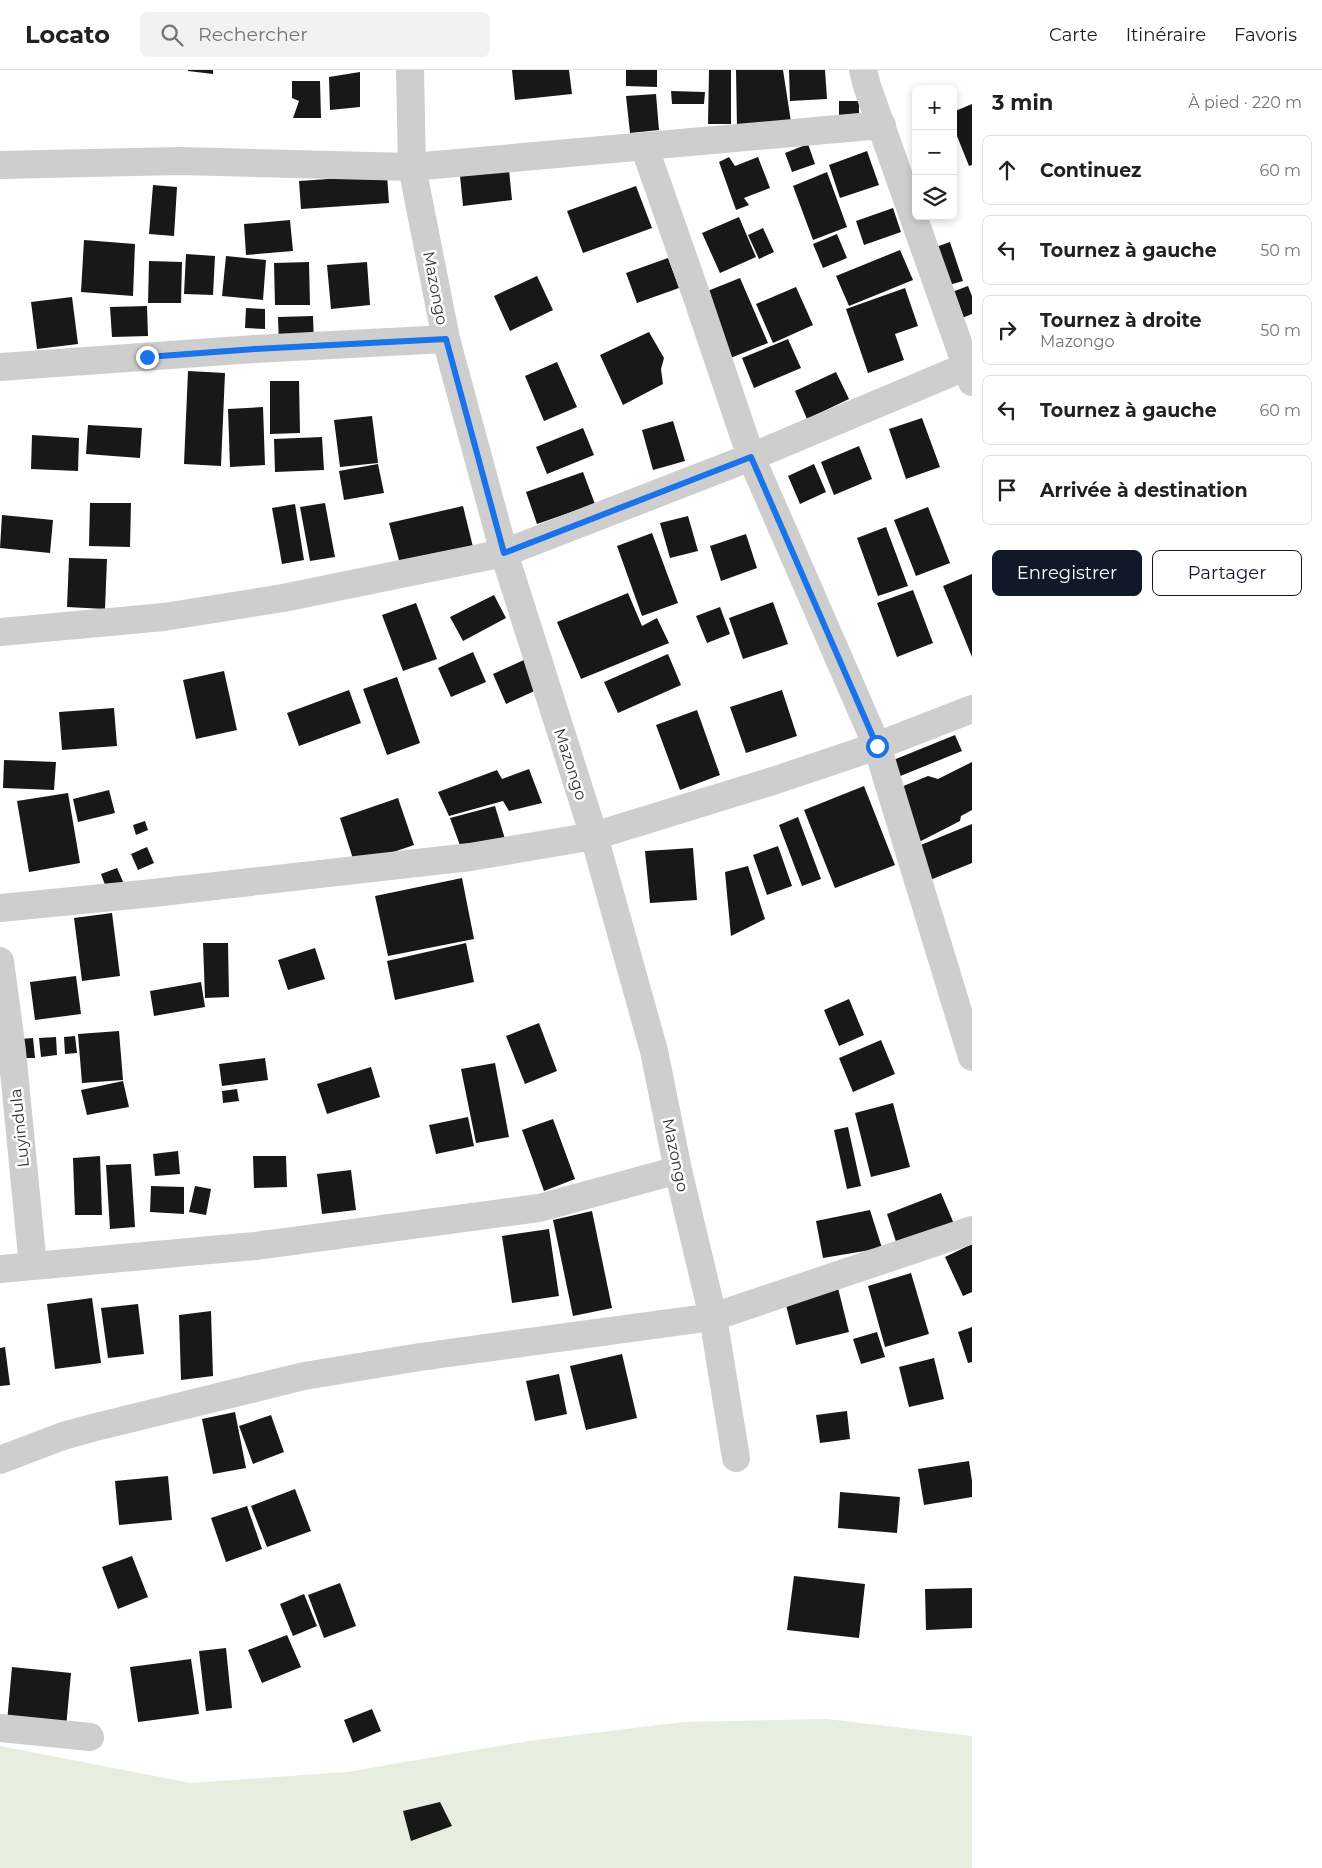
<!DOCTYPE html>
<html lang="fr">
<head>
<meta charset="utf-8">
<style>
  body { margin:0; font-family:Montserrat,sans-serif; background:#f2f2f2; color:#202124 }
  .controls { position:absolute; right:15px; top:15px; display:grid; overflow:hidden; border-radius:8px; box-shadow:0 2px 8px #0003 }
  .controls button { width:45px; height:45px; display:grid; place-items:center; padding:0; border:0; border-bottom:1px solid #e0e0e0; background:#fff; color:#202124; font:25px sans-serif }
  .stop { position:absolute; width:15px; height:15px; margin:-11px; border:4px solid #1a73e8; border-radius:50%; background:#fff }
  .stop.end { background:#1a73e8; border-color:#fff; box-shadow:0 1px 5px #0008 }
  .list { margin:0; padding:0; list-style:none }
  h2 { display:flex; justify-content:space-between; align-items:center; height:65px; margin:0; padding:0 20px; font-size:21px }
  h2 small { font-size:16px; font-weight:400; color:#757577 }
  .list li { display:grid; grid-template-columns:32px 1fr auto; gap:15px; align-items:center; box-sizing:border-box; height:70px; margin:0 10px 10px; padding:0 10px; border:1px solid #e0e0e0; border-radius:8px }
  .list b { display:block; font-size:19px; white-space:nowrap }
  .list p { margin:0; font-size:16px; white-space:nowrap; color:#757577 }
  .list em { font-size:16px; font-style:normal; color:#757577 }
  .actions { display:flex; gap:10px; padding:15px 20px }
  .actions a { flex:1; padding:11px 0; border:1px solid #111827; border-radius:8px; text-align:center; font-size:18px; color:#111827 }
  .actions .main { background:#111827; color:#fff }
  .icon { flex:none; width:28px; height:28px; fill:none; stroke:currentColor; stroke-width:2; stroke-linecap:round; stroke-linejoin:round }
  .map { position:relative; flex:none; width:972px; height:1798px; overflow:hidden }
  header { display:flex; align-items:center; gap:30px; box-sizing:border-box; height:70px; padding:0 25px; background:#fff; border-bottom:1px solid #e0e0e0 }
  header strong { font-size:24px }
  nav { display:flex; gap:28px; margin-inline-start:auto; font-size:18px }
  .search { width:350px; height:45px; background:#f2f2f2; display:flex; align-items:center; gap:12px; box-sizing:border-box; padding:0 18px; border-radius:8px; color:#757577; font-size:19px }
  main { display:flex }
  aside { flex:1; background:#fff }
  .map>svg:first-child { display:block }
  .green { fill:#e8eedf }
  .building { fill:#181818 }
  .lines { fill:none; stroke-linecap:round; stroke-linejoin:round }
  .street { stroke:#cecece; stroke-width:28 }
  .route { stroke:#1a73e8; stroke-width:6 }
  .labels { text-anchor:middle; stroke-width:5; stroke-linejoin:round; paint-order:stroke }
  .street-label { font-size:16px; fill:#313131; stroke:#fff }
</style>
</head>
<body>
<header>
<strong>Locato</strong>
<div class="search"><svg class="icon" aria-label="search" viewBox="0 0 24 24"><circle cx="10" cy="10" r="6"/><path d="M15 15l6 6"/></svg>Rechercher</div>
<nav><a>Carte</a><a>Itinéraire</a><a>Favoris</a></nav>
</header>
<main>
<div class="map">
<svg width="972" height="1798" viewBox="0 0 972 1798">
  <rect width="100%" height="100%" fill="#fff"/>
  <!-- green -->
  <path class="green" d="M827 1649 972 1666V1798H0V1676L191 1713 347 1702 528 1671 683 1652Z"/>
  <!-- building -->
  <path class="building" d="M188 0H213V4L188 1Z
    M512 0H569L572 24 515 30Z
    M626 0H657V17L626 16Z
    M709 0H731V54H708Z
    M736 0H783L791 52 737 59Z
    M789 0H825L827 29 790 31Z
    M360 2V37L330 40 329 7Z
    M292 11H320L321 48H293L299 31 292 28Z
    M671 21 705 22 704 34H672Z
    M656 24 659 60 630 63 626 26Z
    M839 31H859V48H839Z
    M972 34V95L969 96 953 56V42Z
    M808 74 815 94 792 102 785 83Z
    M867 81 879 115 840 128 829 95Z
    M729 87 735 96 758 87 770 118 744 128 749 135 736 140 719 92Z
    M509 100 512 130 463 136 460 106Z
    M827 102 847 157 813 170 793 116Z
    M387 105 389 133 301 139 299 111Z
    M153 115 177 117 174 166 149 164Z
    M636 116 652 158 583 183 567 141Z
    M893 138 901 162 864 175 856 151Z
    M739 147 756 187 720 203 702 163Z
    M290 150 293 181 246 185 244 154Z
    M763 158 774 182 759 189 748 165Z
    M837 164 847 188 823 198 813 174Z
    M84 170 135 174 133 226 81 222Z
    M950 172 963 211 949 215 936 177Z
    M900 180 913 210 849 236 836 206Z
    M186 184 215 186 213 225 184 224Z
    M226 186 266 190 263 230 222 226Z
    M668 188 679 218 637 233 626 203Z
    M149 191 182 192 181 233H148Z
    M309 192 310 235H275L274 193Z
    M367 192 370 235 331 239 327 195Z
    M537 206 553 240 510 261 494 226Z
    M740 208 768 273 728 289 700 224Z
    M968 216 972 226V244L962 248 952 222Z
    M796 217 813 255 773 273 756 234Z
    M905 218 918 256 895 264 904 290 868 303 846 239Z
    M72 227 78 274 37 279 31 232Z
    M147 236 148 266 112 267 110 237Z
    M246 238 265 239V259L245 258Z
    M313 246 314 274 279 275 278 247Z
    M649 262 664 288 661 299 663 314 623 335 600 285Z
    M788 269 801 298 754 318 742 288Z
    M557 292 577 337 544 351 525 306Z
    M188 301 225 303 221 396 184 394Z
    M836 302 849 329 807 349 795 321Z
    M270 311H299L300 363 270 364Z
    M263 337 265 395 230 397 228 339Z
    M372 346 378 393 340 397 334 350Z
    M922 348 940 397 906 409 889 359Z
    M673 351 685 391 653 400 642 360Z
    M88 355 142 358 140 388 86 384Z
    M583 358 594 385 547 404 536 377Z
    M32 365 79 368 78 401 31 399Z
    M322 367 324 400 275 402 274 369Z
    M859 376 872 409 834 425 821 392Z
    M378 394 384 423 344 430 339 401Z
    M814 394 826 422 800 434 788 406Z
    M583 402 595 434 537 454 526 422Z
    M90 433H131L130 477 89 476Z
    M325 433 335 487 310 491 300 437Z
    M295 434 304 490 282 494 272 438Z
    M463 436 473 477 400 494 389 453Z
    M928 437 950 493 916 506 894 450Z
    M2 445 53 450 50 483 0 478Z
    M688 446 698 481 670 488 660 453Z
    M886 457 908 516 878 526 857 468Z
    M652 463 678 533 642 546 617 476Z
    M746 464 757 498 721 511 710 476Z
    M69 488 107 489 105 539 67 537Z
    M972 504V587L943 516Z
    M913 520 933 573 897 587 877 533Z
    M628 523 642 556 657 548 669 573 581 609 557 552Z
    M494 525 506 548 463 571 450 547Z
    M773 532 788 574 743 589 729 548Z
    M416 533 437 589 403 601 382 545Z
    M720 537 730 564 707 573 696 546Z
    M473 582 486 612 451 627 438 598Z
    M668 584 681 615 618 643 604 612Z
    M526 589 539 619 506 634 493 604Z
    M224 601 237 660 196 669 183 610Z
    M397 607 420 673 387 685 363 619Z
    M349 620 361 653 299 676 287 643Z
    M782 620 797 666 746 683 730 637Z
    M114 638 117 676 62 680 59 642Z
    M697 640 720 705 680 720 656 655Z
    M955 665 962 681 893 709 886 693Z
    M4 690 56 692 54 720 3 718Z
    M972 692V740L961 746 960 751 919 772 896 719 928 706 938 709Z
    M529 699 542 733 509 741 503 731 449 746 438 722 497 700 502 709Z
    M864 716 895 795 835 818 804 740Z
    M109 720 115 743 78 752 73 729Z
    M68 723 80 793 29 802 17 731Z
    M398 728 414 775 355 795 340 748Z
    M495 736 505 769 462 781 450 748Z
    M798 747 821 809 802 816 779 755Z
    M145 751 148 760 136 765 133 755Z
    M972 754V793L925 812 911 779Z
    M778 776 792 816 767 825 753 785Z
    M147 777 154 793 138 800 131 784Z
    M693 778 697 830 650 833 645 781Z
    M748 796 765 849 731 866 725 802Z
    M117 798 125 816 108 823 101 804Z
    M462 808 474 869 388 886 375 826Z
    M112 843 120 906 82 911 74 848Z
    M203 873H228L229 927 205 928Z
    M466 873 474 912 395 930 387 891Z
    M315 878 325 909 288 920 278 890Z
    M76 906 81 944 35 950 30 912Z
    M201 912 205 937 154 946 150 921Z
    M849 929 864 965 839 976 824 940Z
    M539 953 557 1001 525 1014 506 966Z
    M119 961 123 1010 82 1013 78 964Z
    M75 966 77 983 65 984 64 967Z
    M56 967 57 985 41 987 39 968Z
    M33 968 35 988H22L21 969Z
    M881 970 895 1004 853 1022 839 988Z
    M265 988 268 1010 222 1016 219 994Z
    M495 993 509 1067 476 1073 461 999Z
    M371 997 380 1027 327 1044 317 1014Z
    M123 1011 129 1037 87 1045 81 1020Z
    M237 1019 239 1031 223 1033 222 1021Z
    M893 1033 910 1097 871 1107 855 1043Z
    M468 1047 474 1076 436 1084 429 1055Z
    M553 1049 575 1109 544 1121 522 1060Z
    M848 1057 861 1116 847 1119 834 1060Z
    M178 1081 180 1104 155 1106 153 1084Z
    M100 1086 102 1145H75L73 1088Z
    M253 1086H286L287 1117 254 1118Z
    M131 1094 135 1157 110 1159 106 1095Z
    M351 1100 356 1140 322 1144 317 1104Z
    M151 1116 184 1117V1144L150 1142Z
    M195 1116 211 1119 206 1145 189 1142Z
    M941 1123 957 1161 899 1181 887 1144Z
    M870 1140 882 1178 823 1188 816 1151Z
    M592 1141 612 1238 573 1246 553 1150Z
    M549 1159 559 1226 512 1233 502 1166Z
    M972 1174V1222L963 1226 945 1187Z
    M911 1203 929 1264 885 1277 868 1216Z
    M838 1218 849 1262 796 1275 785 1231Z
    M92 1228 101 1293 55 1299 47 1234Z
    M138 1234 144 1284 108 1288 101 1238Z
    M211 1241 213 1306 181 1310 179 1245Z
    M972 1257V1292L968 1293 958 1262Z
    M877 1262 885 1287 861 1294 853 1269Z
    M5 1277 10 1315 0 1316V1278Z
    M622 1284 637 1348 586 1360 570 1296Z
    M934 1288 944 1329 909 1337 899 1297Z
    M559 1304 567 1344 535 1351 526 1311Z
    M847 1341 850 1369 820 1373 816 1345Z
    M235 1342 246 1398 213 1404 202 1349Z
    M271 1345 284 1382 253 1394 239 1356Z
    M969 1391 972 1411V1427L924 1435 918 1399Z
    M168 1406 172 1450 119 1455 115 1411Z
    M295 1419 311 1461 267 1477 251 1436Z
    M840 1422 900 1427 897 1463 838 1458Z
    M247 1436 262 1479 226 1492 211 1448Z
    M132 1486 148 1527 118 1539 102 1497Z
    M794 1506 865 1514 859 1568 787 1560Z
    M340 1513 356 1556 324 1568 308 1525Z
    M972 1518V1558L926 1560 925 1519Z
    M304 1524 317 1556 293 1566 280 1534Z
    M287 1565 301 1597 262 1613 248 1580Z
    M226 1578 232 1638 206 1641 199 1581Z
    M191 1589 199 1644 138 1652 130 1597Z
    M12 1597 71 1603 66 1658 7 1652Z
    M372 1639 381 1661 353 1673 344 1650Z
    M440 1732 452 1756 411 1771 403 1741Z"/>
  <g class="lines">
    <!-- street -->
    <path class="street" d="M410 0 412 97 446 269 504 483 594 766 654 981 678 1100 713 1247 736 1388
      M863 0 867 16 972 312
      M644 76 697 227 751 387 877 676 972 987
      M0 95 180 91 412 97 882 55
      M0 297 255 279 446 269
      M0 562 164 547 283 528 504 483 751 387 972 294
      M0 838 153 823 470 787 594 766 776 710 877 676 972 639
      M0 891 12 981 33 1196
      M0 1199 255 1176 539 1138 678 1100
      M0 1390 63 1366 92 1358 304 1306 420 1287 713 1247 972 1160
      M0 1658 90 1667"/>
  </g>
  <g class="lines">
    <!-- route -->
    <path class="route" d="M147 287 255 279 446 269 504 483 751 387 877 676"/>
  </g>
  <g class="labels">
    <!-- street labels -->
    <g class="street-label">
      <text transform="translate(436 218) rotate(79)" y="6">Mazongo</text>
      <text transform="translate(571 694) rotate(72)" y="6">Mazongo</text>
      <text transform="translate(19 1058) rotate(-96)" y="6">Luyindula</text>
      <text transform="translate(676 1085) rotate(78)" y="6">Mazongo</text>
    </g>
  </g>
</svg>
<div class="controls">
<button>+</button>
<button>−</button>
<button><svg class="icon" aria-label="layers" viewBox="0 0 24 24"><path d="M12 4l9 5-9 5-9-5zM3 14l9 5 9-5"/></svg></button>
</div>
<div class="stop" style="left:877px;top:676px"></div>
<div class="stop end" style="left:147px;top:287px"></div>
</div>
<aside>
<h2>3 min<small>À pied · 220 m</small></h2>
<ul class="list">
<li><svg class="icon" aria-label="ahead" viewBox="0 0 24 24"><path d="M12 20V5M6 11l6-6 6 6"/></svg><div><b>Continuez</b></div><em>60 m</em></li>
<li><svg class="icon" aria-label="left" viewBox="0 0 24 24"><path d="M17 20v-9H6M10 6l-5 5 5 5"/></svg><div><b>Tournez à gauche</b></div><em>50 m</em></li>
<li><svg class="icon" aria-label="right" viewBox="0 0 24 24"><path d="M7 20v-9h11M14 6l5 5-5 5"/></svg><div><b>Tournez à droite</b><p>Mazongo</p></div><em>50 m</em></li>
<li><svg class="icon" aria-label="left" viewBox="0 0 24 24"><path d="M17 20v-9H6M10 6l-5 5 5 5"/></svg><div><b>Tournez à gauche</b></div><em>60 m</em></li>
<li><svg class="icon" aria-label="arrive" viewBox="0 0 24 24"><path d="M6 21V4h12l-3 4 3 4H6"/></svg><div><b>Arrivée à destination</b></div></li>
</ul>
<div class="actions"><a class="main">Enregistrer</a><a>Partager</a></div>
</aside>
</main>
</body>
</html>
